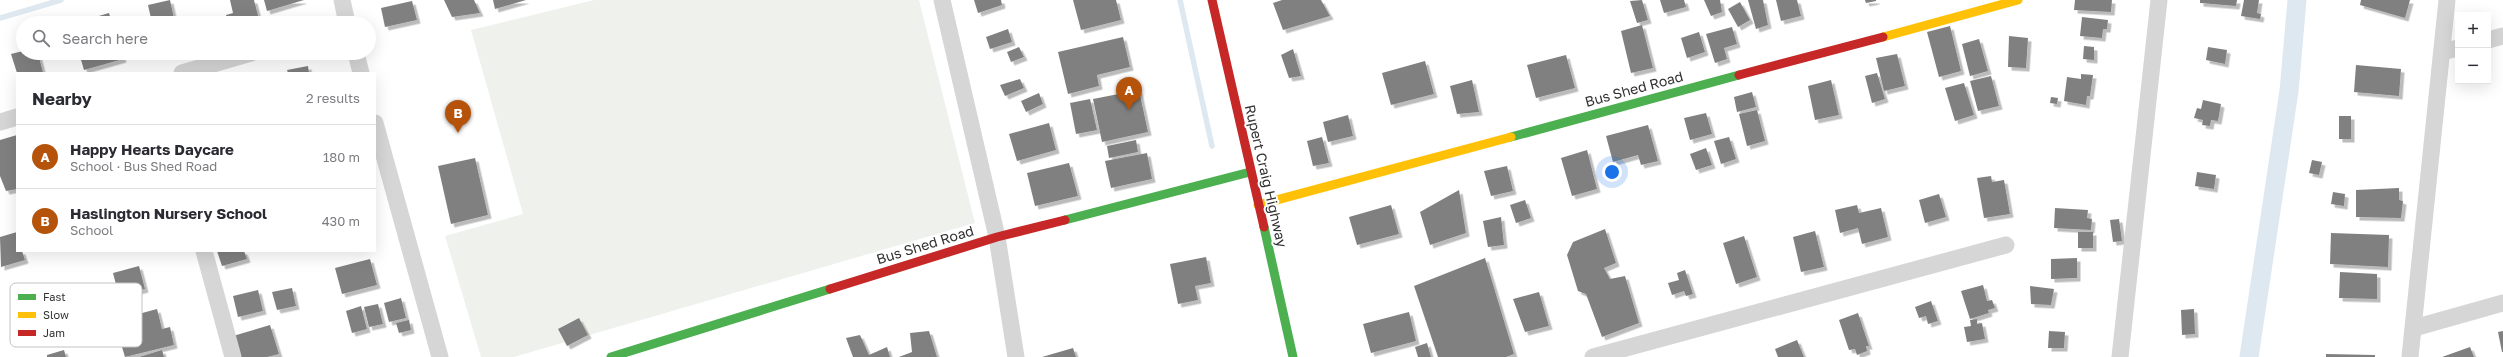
<!DOCTYPE html>
<html lang="en">
<head>
<meta charset="utf-8">
<style>
  body { margin:0; font-family:"Golos Text",sans-serif; background:#f2f2f3; color:#2b2b33 }
  .controls { position:absolute; right:12px; top:12px; display:grid; overflow:hidden; border-radius:0px; box-shadow:0 4px 16px #0002 }
  .controls button { width:36px; height:36px; display:grid; place-items:center; padding:0; border:0; border-bottom:1px solid #e1e1e2; background:#fff; color:#2b2b33; font:20px sans-serif }
  .you { position:absolute; left:1612px; top:172px; width:14px; height:14px; margin:-10px; border:3px solid #fff; border-radius:50%; background:#1a73e8; box-shadow:0 0 0 6px #1a73e833 }
  .badge { display:grid; place-items:center; width:26px; height:26px; border-radius:50%; background:#b45309; color:#fff; font-size:13px; font-weight:700 }
  .pin { position:absolute; translate:-50% -33px; filter:drop-shadow(0 1px 2px #0008) }
  .pin::after { content:''; position:absolute; top:21px; width:14px; height:12px; background:inherit; clip-path:polygon(0 0,100% 0,50% 100%) }
  .list { margin:0; padding:0; list-style:none }
  h2 { display:flex; justify-content:space-between; align-items:center; height:52px; margin:0; padding:0 16px; font-size:17px }
  h2 small { font-size:13px; font-weight:400; color:#7c7c81 }
  .list li { display:grid; grid-template-columns:26px 1fr auto; gap:12px; align-items:center; box-sizing:border-box; height:64px; padding:0 16px; border-top:1px solid #e1e1e2 }
  .list b { display:block; font-size:15px; white-space:nowrap }
  .list p { margin:0; font-size:13px; white-space:nowrap; color:#7c7c81 }
  .list em { font-size:13px; font-style:normal; color:#7c7c81 }
  .icon { flex:none; width:22px; height:22px; fill:none; stroke:currentColor; stroke-width:2; stroke-linecap:round; stroke-linejoin:round }
  .map { position:relative; flex:none; width:2503px; height:357px; overflow:hidden }
  .search { position:absolute; background:#fff; box-shadow:0 4px 16px #0002; left:16px; top:16px; width:360px; height:44px; display:flex; align-items:center; gap:10px; box-sizing:border-box; padding:0 14px; border-radius:22px; color:#7c7c81; font-size:15px }
  .panel { position:absolute; background:#fff; box-shadow:0 4px 16px #0002; left:16px; top:72px; width:360px; height:180px; border-radius:0px }
  .map>svg:first-child { display:block }
  .green { fill:#eff2ec }
  .lines { fill:none; stroke-linecap:round; stroke-linejoin:round }
  .stream { stroke:#dde8f0; stroke-width:5.5 }
  .canal { stroke:#dde8f0; stroke-width:19 }
  .building { fill:#808080; filter:url(#shadow) }
  .street { stroke:#d6d6d6; stroke-width:17 }
  .fast { stroke:#4caf50; stroke-width:9 }
  .slow { stroke:#ffc107; stroke-width:9 }
  .jam { stroke:#c62828; stroke-width:9 }
  .labels { text-anchor:middle; stroke-width:4; stroke-linejoin:round; paint-order:stroke }
  .street-label { font-size:14px; fill:#323232; stroke:#fff }
  .key { fill:#fff; stroke:#c2c2c2; stroke-width:1 }
  .key-label { font-size:11px; fill:#323232 }
</style>
</head>
<body>
<div class="map">
<svg width="2503" height="357" viewBox="0 0 2503 357">
  <defs>
    <filter id="shadow"><feDropShadow dx="3.5" dy="3.5" stdDeviation="0" flood-color="#0004"/></filter>
  </defs>
  <rect width="100%" height="100%" fill="#fff"/>
  <!-- green -->
  <path class="green" d="M594 0H919L975 223 514 357H481L445 236 523 214 471 30Z"/>
  <g class="lines">
    <!-- stream -->
    <path class="stream" d="M1180 0 1212 146
      M0 18 61 0"/>
    <!-- canal -->
    <path class="canal" d="M2249 357 2289 91 2297 0"/>
  </g>
  <!-- building -->
  <path class="building" d="M170 0 175 23H152L148 5Z
    M230 0H254L260 23H228L226 15 233 13Z
    M264 0H304L267 11Z
    M444 0H474L480 13 452 17Z
    M493 0H526L495 9Z
    M974 0H1001L1002 5 978 13Z
    M1073 0H1116L1121 20 1081 30Z
    M1282 0H1321L1330 16 1283 30 1273 3Z
    M1642 0 1648 20 1637 23 1630 1Z
    M1660 0H1684L1686 7 1664 13Z
    M1704 0H1720L1722 12 1711 16Z
    M1748 0H1763L1768 25 1756 29Z
    M1776 0H1797L1801 16 1781 21Z
    M1865 0H1876V1L1866 3Z
    M2075 0H2112L2111 12 2074 10Z
    M2200 0H2237L2236 6 2200 3Z
    M2244 0H2259L2257 13 2261 14 2260 19 2241 16Z
    M2361 0H2410L2405 18 2360 5Z
    M412 1 417 20 385 27 381 8Z
    M1740 2 1750 20 1738 27 1728 9Z
    M109 13 112 23H75Z
    M2082 17 2108 20 2107 29H2103L2102 38 2080 36Z
    M1642 25 1653 68 1631 73 1621 31Z
    M1950 26 1961 71 1939 77 1927 32Z
    M1732 27 1737 44 1724 48 1727 59 1715 63 1706 34Z
    M1008 29 1012 42 990 49 986 37Z
    M1699 32 1705 52 1687 58 1681 38Z
    M2009 36 2028 38 2026 68 2008 67Z
    M1123 37 1130 67 1097 75 1099 86 1068 94 1058 52Z
    M1979 39 1988 71 1970 76 1962 44Z
    M2084 46 2094 47V60L2083 59Z
    M1019 47 1024 57 1011 62 1007 52Z
    M2208 47 2227 50 2225 64 2206 60Z
    M1293 49 1301 76 1289 78 1281 55Z
    M23 51V53H38L43 73H17L11 54Z
    M79 53H121L123 59 84 70Z
    M1897 54 1905 86 1884 91 1876 58Z
    M1566 55 1575 88 1536 98 1527 65Z
    M1425 61 1434 94 1391 105 1382 73Z
    M2356 65 2401 69 2399 96 2354 92Z
    M308 66 309 73H288L287 70Z
    M1877 73 1885 99 1872 103 1865 76Z
    M2081 74 2093 75 2090 96H2087L2086 105 2064 101 2067 77 2081 79Z
    M1991 76 1999 106 1978 111 1970 81Z
    M1020 79 1024 88 1005 96 1000 85Z
    M1472 80 1479 112 1457 114 1450 86Z
    M1831 80 1839 115 1815 120 1808 86Z
    M1964 83 1974 115 1955 121 1945 88Z
    M1139 90 1148 132 1102 142 1093 99Z
    M1752 92 1756 107 1737 112 1734 97Z
    M1039 93 1043 104 1026 112 1021 101Z
    M2051 97 2058 98 2057 104 2050 103Z
    M1090 99 1097 130 1076 134 1070 103Z
    M2203 100 2221 104 2218 121 2211 120 2210 126 2202 125 2203 120 2194 118 2197 108 2201 109Z
    M1757 110 1765 141 1747 146 1739 114Z
    M1706 113 1712 134 1690 140 1684 118Z
    M1348 115 1353 136 1328 142 1323 122Z
    M2339 116H2351V139H2339Z
    M1049 123 1056 150 1017 161 1009 134Z
    M1648 125 1658 161 1641 165 1638 155 1613 162 1606 136Z
    M17 135V189L6 191 0 176V140Z
    M1322 137 1329 163 1313 166 1307 141Z
    M1729 137 1736 159 1721 164 1714 141Z
    M1136 140 1138 152 1109 158 1107 146Z
    M1706 148 1712 165 1696 170 1690 154Z
    M1587 150 1597 189 1572 196 1561 158Z
    M1147 153 1152 179 1111 188 1105 161Z
    M475 158 488 215 451 224 438 166Z
    M2312 160 2322 162 2319 175 2309 173Z
    M1069 163 1078 196 1035 206 1027 173Z
    M1507 166 1513 191 1491 196 1484 171Z
    M2197 172 2216 175 2214 189 2195 186Z
    M1991 176 1992 182 2004 180 2010 214 1984 218 1977 178Z
    M2399 188V200L2403 201 2401 218 2356 217V190Z
    M1459 190 1466 233 1430 245 1420 212Z
    M2333 192 2345 194 2344 206 2331 204Z
    M1939 194 1946 217 1925 223 1919 200Z
    M1525 200 1531 218 1516 223 1510 205Z
    M1391 205 1399 234 1357 245 1349 217Z
    M1857 205 1859 213 1881 208 1888 237 1862 244 1858 228 1840 233 1835 210Z
    M2055 208 2088 210 2087 218 2092 219 2091 230 2054 228Z
    M1501 217 1504 245 1488 247 1483 221Z
    M2119 219 2122 241 2113 242 2110 220Z
    M1605 229 1616 263 1604 268 1610 279 1625 276 1639 323 1602 337 1586 294 1578 291 1567 255 1573 242Z
    M1815 231 1824 267 1801 272 1793 237Z
    M17 232V251H22L25 260 1 267 0 237Z
    M2078 232H2093V248H2078Z
    M2331 233 2389 235 2388 267 2330 264Z
    M1744 236 1757 277 1736 284 1723 243Z
    M217 251H244L247 259 222 266Z
    M1206 257 1211 283 1195 286 1198 300 1178 304 1170 264Z
    M1485 258 1514 354 1506 357H1438L1414 286Z
    M2077 258V278L2051 279V259Z
    M370 259 377 285 342 294 335 268Z
    M139 266 145 289 119 296 113 273Z
    M1685 270 1693 294 1686 296 1684 291 1672 295 1668 283 1679 280 1677 273Z
    M2340 272 2377 274V299L2339 298Z
    M1983 285 1987 301 1992 300 1995 308 1988 310 1989 313 1970 319 1961 291Z
    M2030 286 2054 289 2051 305 2031 304Z
    M292 288 296 306 277 310 272 292Z
    M258 290 263 311 238 317 233 296Z
    M1539 292 1549 326 1525 332 1513 299Z
    M401 298 406 318 389 322 384 303Z
    M1931 301 1938 321 1928 324 1926 316 1919 318 1915 307Z
    M378 304 383 324 369 327 364 307Z
    M361 306 367 329 352 333 346 311Z
    M157 309 162 329 170 327 174 345 125 357 119 337 124 336 120 319Z
    M2194 309 2195 334 2182 335 2181 310Z
    M1409 312 1416 341 1371 353 1363 324Z
    M1858 313 1869 346H1866L1867 351 1857 355 1855 349 1849 350 1839 320Z
    M579 318 588 335 567 346 558 329Z
    M1977 319V324L1982 323 1985 339 1967 342 1964 327 1971 326 1970 320Z
    M409 320 411 330 399 333 396 323Z
    M270 325 279 354 267 357H239L233 336Z
    M929 331 937 357H899L912 352 910 333Z
    M2049 331 2065 332 2064 348H2048Z
    M2503 331V352H2502L2498 332Z
    M860 335 869 355 887 347 890 357H853L846 338Z
    M1797 340 1804 357H1778L1775 349Z
    M1427 343 1431 357H1418L1415 347Z
    M2470 347 2474 357H2442Z
    M1073 348 1076 357H1042Z
    M64 350 66 357H47V355Z
    M162 350 164 357H139Z
    M2326 354 2375 355V357H2326Z"/>
  <g class="lines">
    <!-- street -->
    <path class="street" d="M342 0 347 23
      M942 0 997 237 1016 357
      M2488 40 2503 36
      M2442 52 2458 48
      M356 53 361 73
      M182 73 251 53
      M0 122 17 117
      M375 123 440 357
      M204 251 233 357
      M2414 328 2503 303
      M1593 357 2006 245
      M2120 357 2159 0
      M2410 357 2447 0"/>
    <!-- fast -->
    <path class="fast" d="M1511 137 1739 75
      M1065 220 1250 172
      M1264 227 1293 357
      M611 357 830 289"/>
    <!-- slow -->
    <path class="slow" d="M1883 37 2018 0
      M1258 205 1511 137"/>
    <!-- jam -->
    <path class="jam" d="M1212 0 1264 227
      M1739 75 1883 37
      M830 289 997 237 1065 220"/>
  </g>
  <g class="labels">
    <!-- street labels -->
    <g class="street-label">
      <text transform="translate(1634 89) rotate(-15)" y="5">Bus Shed Road</text>
      <text transform="translate(1266 176) rotate(77)" y="5">Rupert Craig Highway</text>
      <text transform="translate(925 245) rotate(-17)" y="5">Bus Shed Road</text>
    </g>
  </g>
  <!-- legend -->
  <rect x="10" y="283" width="132" height="64" rx="6" class="key"/>
  <rect x="18" y="294" width="18" height="6" fill="#4caf50"/>
  <rect x="18" y="312" width="18" height="6" fill="#ffc107"/>
  <rect x="18" y="330" width="18" height="6" fill="#c62828"/>
  <g class="key-label">
    <text x="43" y="301">Fast</text>
    <text x="43" y="319">Slow</text>
    <text x="43" y="337">Jam</text>
  </g>
</svg>
<div class="controls">
<button>+</button>
<button>−</button>
</div>
<div class="you"></div>
<div class="pin badge" style="left:1129px;top:110px">A</div>
<div class="pin badge" style="left:458px;top:133px">B</div>
<div class="search"><svg class="icon" aria-label="search" viewBox="0 0 24 24"><circle cx="10" cy="10" r="6"/><path d="M15 15l6 6"/></svg>Search here</div>
<section class="panel">
<h2>Nearby<small>2 results</small></h2>
<ul class="list">
<li><span class="badge">A</span><div><b>Happy Hearts Daycare</b><p>School · Bus Shed Road</p></div><em>180 m</em></li>
<li><span class="badge">B</span><div><b>Haslington Nursery School</b><p>School</p></div><em>430 m</em></li>
</ul>
</section>
</div>
</body>
</html>
